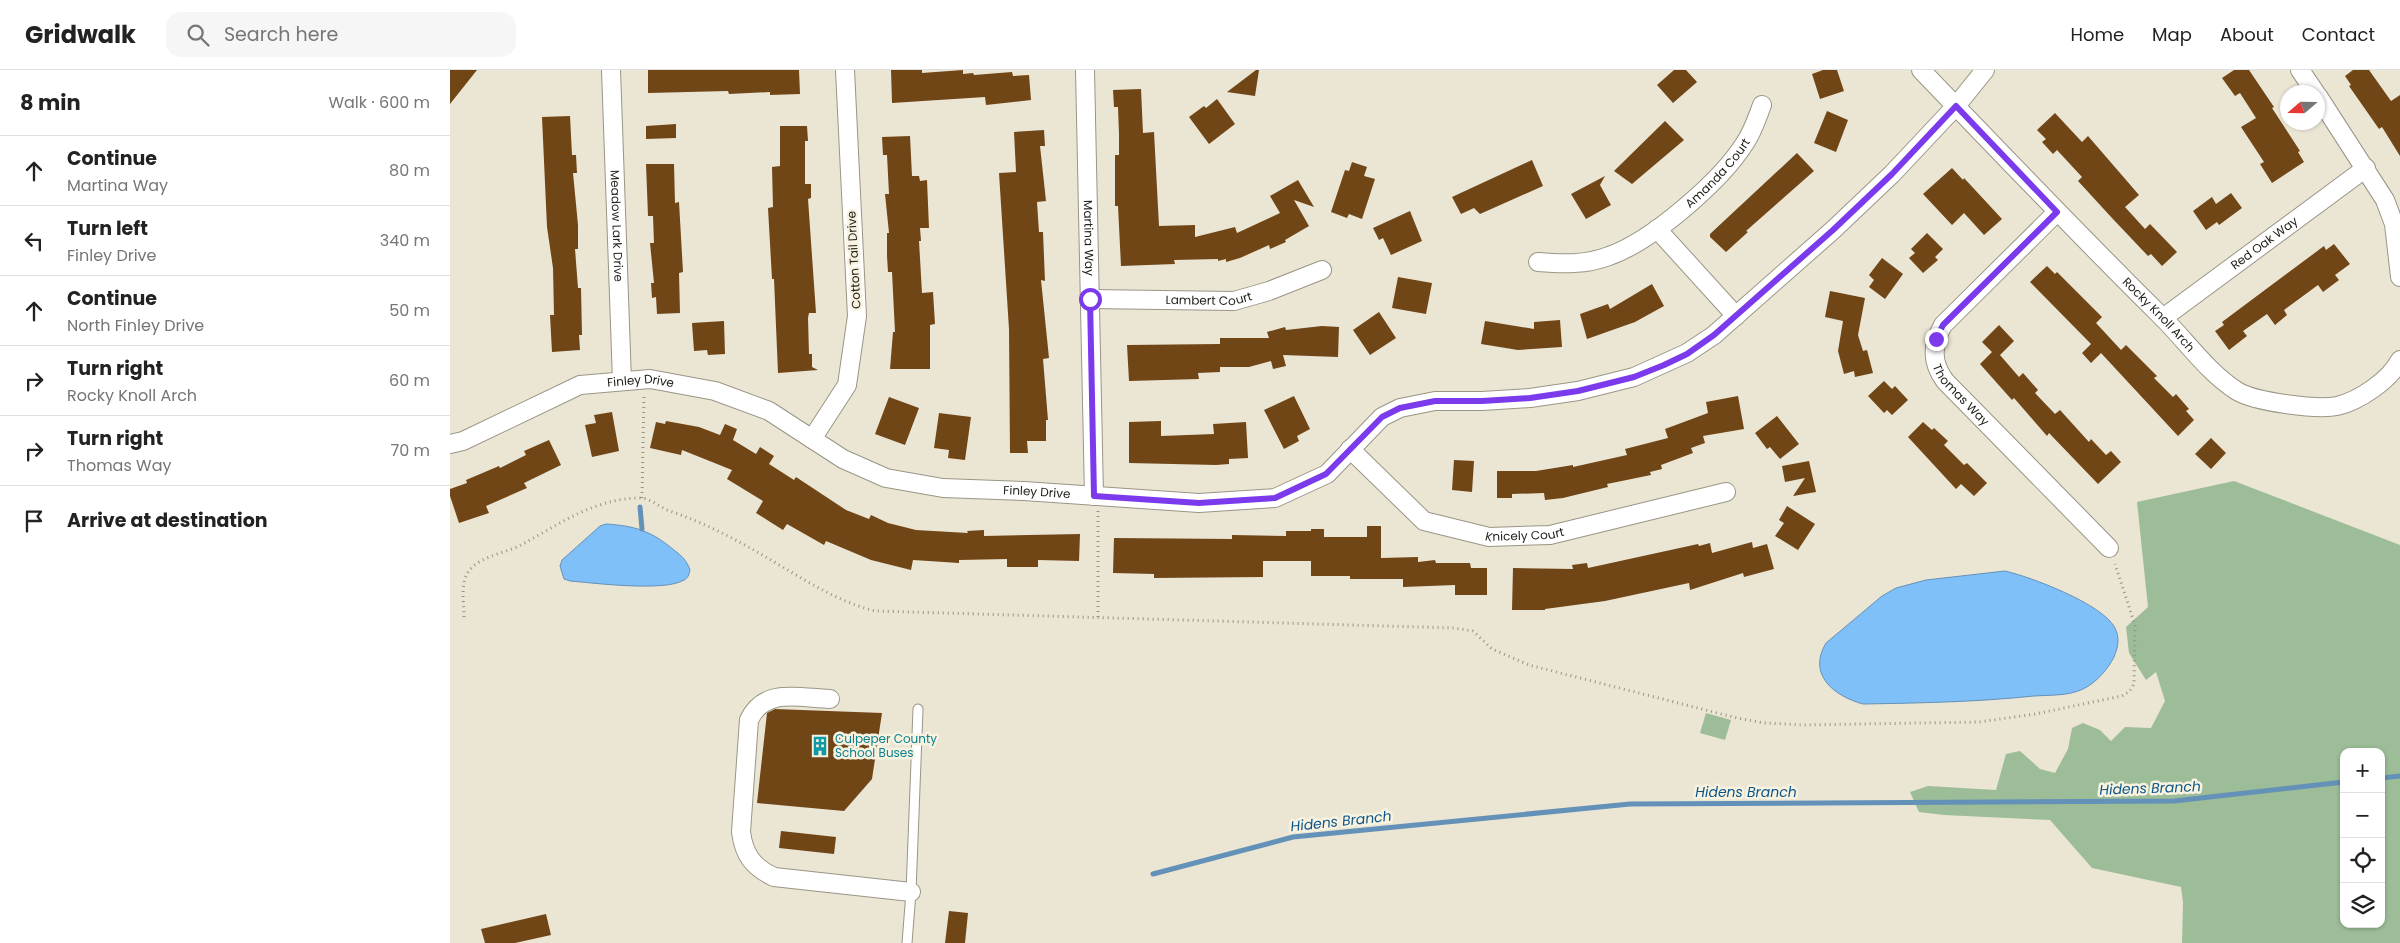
<!DOCTYPE html>
<html lang="en">
<head>
<meta charset="utf-8">
<style>
  body { margin:0; font-family:Poppins,sans-serif; background:#f6f6f6; color:#222 }
  .controls { position:absolute; right:15px; bottom:15px; display:grid; overflow:hidden; border-radius:10px; box-shadow:0 1px 4px #0004 }
  .controls button { width:45px; height:45px; display:grid; place-items:center; padding:0; border:0; border-bottom:1px solid #e0e0e0; background:#fff; color:#222; font:25px sans-serif }
  .compass { position:absolute; left:1830px; top:15px; width:45px; height:45px; border-radius:50%; background:#fff; box-shadow:0 1px 4px #0004; rotate:250deg }
  .stop { position:absolute; width:15px; height:15px; margin:-11px; border:4px solid #7c3aed; border-radius:50%; background:#fff }
  .stop.end { background:#7c3aed; border-color:#fff; box-shadow:0 1px 5px #0008 }
  .list { margin:0; padding:0; list-style:none }
  h2 { display:flex; justify-content:space-between; align-items:center; height:65px; margin:0; padding:0 20px; font-size:21px }
  h2 small { font-size:16px; font-weight:400; color:#767676 }
  .list li { display:grid; grid-template-columns:32px 1fr auto; gap:15px; align-items:center; box-sizing:border-box; height:70px; padding:0 20px; border-top:1px solid #e0e0e0 }
  .list b { display:block; font-size:19px; white-space:nowrap }
  .list p { margin:0; font-size:16px; white-space:nowrap; color:#767676 }
  .list em { font-size:16px; font-style:normal; color:#767676 }
  .icon { flex:none; width:28px; height:28px; fill:none; stroke:currentColor; stroke-width:2; stroke-linecap:round; stroke-linejoin:round }
  .map { position:relative; flex:none; width:1950px; height:873px; overflow:hidden }
  header { display:flex; align-items:center; gap:30px; box-sizing:border-box; height:70px; padding:0 25px; background:#fff; border-bottom:1px solid #e0e0e0 }
  header strong { font-size:24px }
  nav { display:flex; gap:28px; margin-inline-start:auto; font-size:18px }
  .search { width:350px; height:45px; background:#f6f6f6; display:flex; align-items:center; gap:12px; box-sizing:border-box; padding:0 18px; border-radius:15px; color:#767676; font-size:19px }
  main { display:flex }
  aside { flex:1; background:#fff }
  .map>svg:first-child { display:block }
  .green { fill:#9cbd98; fill-rule:evenodd }
  .water { fill:#80c0f9; stroke:#6491b7 }
  .lines { fill:none; stroke-linecap:round; stroke-linejoin:round }
  .stream { stroke:#6491b7; stroke-width:5 }
  .building { fill:#704617 }
  .service-casing { stroke:#9a9585; stroke-width:11 }
  .minor-casing { stroke:#9a9585; stroke-width:20 }
  .path { stroke:#979387; stroke-width:3; stroke-dasharray:1 4; stroke-linecap:butt }
  .service { stroke:#fff; stroke-width:9 }
  .minor { stroke:#fff; stroke-width:18 }
  .route { stroke:#7c3aed; stroke-width:6 }
  .labels { text-anchor:middle; stroke-width:5; stroke-linejoin:round; paint-order:stroke }
  .street-label { font-size:12px; fill:#24221c; stroke:#f8f2e1 }
  .culture-label { font-size:12px; fill:#0d838f; stroke:#f8f2e1; text-anchor:start }
  .water-label { font-size:14px; font-style:italic; fill:#0b5589; stroke:#f8f2e1 }
</style>
</head>
<body>
<header>
<strong>Gridwalk</strong>
<div class="search"><svg class="icon" aria-label="search" viewBox="0 0 24 24"><circle cx="10" cy="10" r="6"/><path d="M15 15l6 6"/></svg>Search here</div>
<nav><a>Home</a><a>Map</a><a>About</a><a>Contact</a></nav>
</header>
<main>
<aside>
<h2>8 min<small>Walk · 600 m</small></h2>
<ul class="list">
<li><svg class="icon" aria-label="ahead" viewBox="0 0 24 24"><path d="M12 20V5M6 11l6-6 6 6"/></svg><div><b>Continue</b><p>Martina Way</p></div><em>80 m</em></li>
<li><svg class="icon" aria-label="left" viewBox="0 0 24 24"><path d="M17 20v-9H6M10 6l-5 5 5 5"/></svg><div><b>Turn left</b><p>Finley Drive</p></div><em>340 m</em></li>
<li><svg class="icon" aria-label="ahead" viewBox="0 0 24 24"><path d="M12 20V5M6 11l6-6 6 6"/></svg><div><b>Continue</b><p>North Finley Drive</p></div><em>50 m</em></li>
<li><svg class="icon" aria-label="right" viewBox="0 0 24 24"><path d="M7 20v-9h11M14 6l5 5-5 5"/></svg><div><b>Turn right</b><p>Rocky Knoll Arch</p></div><em>60 m</em></li>
<li><svg class="icon" aria-label="right" viewBox="0 0 24 24"><path d="M7 20v-9h11M14 6l5 5-5 5"/></svg><div><b>Turn right</b><p>Thomas Way</p></div><em>70 m</em></li>
<li><svg class="icon" aria-label="arrive" viewBox="0 0 24 24"><path d="M6 21V4h12l-3 4 3 4H6"/></svg><div><b>Arrive at destination</b></div></li>
</ul>
</aside>
<div class="map">
<svg width="1950" height="873" viewBox="0 0 1950 873">
  <rect width="100%" height="100%" fill="#ebe5d4"/>
  <!-- green -->
  <path class="green" d="M1784 411 1950 475V873H1732L1733 832 1731 817 1642 798 1600 750 1494 745 1469 742 1460 722 1478 716 1546 720 1556 684 1570 681 1590 699 1605 703 1618 679 1622 658 1633 653 1650 660 1661 671 1675 657 1701 658 1715 631 1706 602 1696 610 1679 583 1676 557 1698 537 1687 432ZM1894 682H1931V854H1894Z
    M1256 643 1281 650 1275 670 1250 663Z"/>
  <!-- water -->
  <path class="water" d="M156 454C186 456 201 461 224 480 232 486 237 491 240 500 239 505 238 508 234 510 215 522 144 513 120 511L114 509 110 496 112 490 150 456Z
    M1555 501C1581 507 1653 534 1665 558 1670 568 1668 577 1664 587 1658 599 1646 613 1633 619 1619 626 1599 625 1584 626 1527 632 1470 633 1413 634 1384 626 1357 605 1376 573L1432 526 1446 518 1476 510Z"/>
  <g class="lines">
    <!-- stream -->
    <path class="stream" d="M190 437 192 459
      M1931 708 1950 706
      M703 804 843 767 1180 734 1724 731 1894 712"/>
  </g>
  <!-- building -->
  <path class="building" d="M0 0H27L0 34Z
    M198 0H349L350 24 320 25V22L279 24 278 21 198 23Z
    M441 0H472V3L513 0V4L523 3 524 5 562 2 563 6 579 5 581 30 536 35 535 27 442 33Z
    M806 0H809L805 26 777 22Z
    M1224 0H1236L1247 12 1223 33 1207 15Z
    M1373 0H1387L1394 21 1370 29 1362 4Z
    M1784 0H1799L1824 37 1822 38 1850 81 1848 82 1854 92 1822 113 1810 94 1814 92 1791 57 1806 48 1790 23 1785 26 1772 8Z
    M1903 0H1919L1941 31 1950 25V86L1932 57 1929 59 1899 16 1901 15 1895 6Z
    M691 19 693 63 704 62 709 156 745 155V167L785 157 787 163 830 143 820 126 848 110 864 137 844 130 859 156 835 170 836 172 820 179 819 175 790 188 776 192V189L768 191V189L724 190 725 194 671 196 668 136H665V85H669V64L668 37H664L663 20Z
    M767 29 785 54 759 74 739 47 754 36 756 38Z
    M1377 41 1398 50 1386 82 1364 73Z
    M1605 43 1632 72 1638 66 1689 125 1675 137 1695 159 1700 154 1727 182 1712 196 1701 184 1698 186 1662 148 1628 111 1632 107 1607 80 1603 84 1592 72 1596 69 1587 60Z
    M120 46 122 85H126L127 103H123L128 155V179H125L128 218H131L132 265H129L130 280 102 282 100 245H104L103 198 97 157 92 47Z
    M1215 51 1234 70 1182 114 1164 101Z
    M226 54V68L196 69V56Z
    M330 56H357L358 71H355V114H361V128L358 129 366 243H359L358 248 359 284H362V297L368 300 328 303 324 209H322L318 138 323 137 322 97 330 96Z
    M594 60 595 76H590L596 131 587 132 589 162H593L595 211 591 210 599 288 593 289 598 350H596V371H577L578 383H560L559 259 549 103 566 102 564 62Z
    M460 66 462 106H469L470 111 477 110 479 158H470L471 171H469L472 223 483 222 485 254 480 255V299H440L443 262H445L442 202H438L437 186V163H439L435 124H439L437 85H433L432 67Z
    M1347 83 1364 101 1296 161 1298 162 1276 182 1260 167V164Z
    M1082 90 1093 116 1030 144 1024 138 1011 144 1002 127Z
    M902 92 917 97 914 106 925 109 912 149 899 144 897 148 881 142 895 100 899 101Z
    M196 94H224L225 133 229 132 233 202 229 203 230 243 207 244 206 227 202 228 201 213H204L200 173H204L203 146H198Z
    M1502 98 1513 110 1514 108 1552 149 1534 165 1514 143 1502 155 1473 124Z
    M1155 106 1150 115 1161 135 1136 149 1121 124Z
    M1781 123 1792 138 1769 155 1767 152 1756 160 1743 141 1762 127 1766 134Z
    M960 141 972 171 941 185 933 168 929 170 923 158Z
    M1477 163 1493 179 1485 187 1488 190 1473 203 1459 188 1465 183 1461 179Z
    M1884 174 1900 194 1885 205 1889 210 1873 222 1868 215 1834 240 1837 245 1825 255 1817 244 1793 261 1797 266 1779 280 1765 261 1774 255 1772 252 1874 176 1876 180Z
    M1432 188 1453 204 1435 229 1419 217 1424 210 1419 205Z
    M1597 196 1605 204 1607 202 1652 247 1646 253 1671 280 1676 275 1707 306 1704 308 1723 327 1726 324 1739 339 1736 341 1744 350 1728 366 1651 283 1641 293 1632 283 1641 274 1580 212Z
    M948 207 982 213 976 244 942 238Z
    M1202 214 1214 236 1185 252 1137 269 1130 244 1158 234 1160 239Z
    M1380 221 1415 228 1408 265 1413 281 1417 280 1423 303 1405 307 1404 301 1394 304 1388 281 1393 251 1375 247Z
    M929 242 946 268 920 285 903 260Z
    M1110 250 1112 277 1068 280 1031 274 1035 251 1084 259V252Z
    M274 251 275 284 258 285 257 280 244 281 242 253Z
    M1549 255 1564 271 1550 285 1569 307 1573 303 1588 320 1585 323 1605 344 1610 340 1639 372 1641 369 1656 385 1661 381 1671 392 1648 414 1599 363 1597 366 1564 328 1562 330 1530 294 1542 282 1532 272Z
    M872 256 889 257 888 287 833 285 836 296 823 299 821 291 799 297H770V302L748 303 749 309 679 311 677 275 770 274V268H819L817 262 835 257 836 260Z
    M1434 311 1442 319 1445 316 1458 330 1442 345 1437 340 1434 343 1418 326Z
    M844 326 860 359 847 366 849 371 834 379 814 340Z
    M1288 326 1294 359 1253 366 1255 373 1241 378 1243 383 1211 395 1212 399 1200 402 1201 405 1157 414 1158 417 1113 428 1095 430 1094 423 1062 424V428H1047V401H1086L1123 395V397L1177 385 1175 379 1218 368 1215 359 1258 343 1256 332Z
    M439 327 469 338 455 375 425 364Z
    M162 342 169 381 142 387 135 355 146 353 144 345Z
    M489 343 521 347 515 390 498 388 499 380 484 378Z
    M1327 346 1349 374 1330 389 1320 377 1317 379 1305 363Z
    M216 351 249 357 270 365 275 354 287 359 283 370 306 384 310 377 324 386 319 394 344 410 346 407 396 440 419 449 421 445 438 453 466 460 518 463 517 461 534 460V466L630 464 629 491 588 490V497H557V489L509 490V493L463 490 461 500 421 490 376 471 374 475 337 454 333 460 306 443 313 431 277 409 282 400 232 380 231 385 200 378 206 352 215 354Z
    M711 351V366L764 364 763 354 796 352 798 388 779 389V394L766 395 679 393V352Z
    M1473 352 1482 360 1484 358 1498 371 1494 375 1514 395 1517 393 1537 413 1524 426 1511 414 1506 419 1458 367Z
    M1761 368 1776 383 1761 399 1745 384Z
    M99 370 111 395 74 413 77 418 36 436 39 443 9 453 0 426V419L17 413 16 410 49 396 50 398 76 385 74 381Z
    M1004 390 1024 391 1022 422 1002 420Z
    M1359 391 1366 422 1343 426 1355 408 1335 412 1332 396Z
    M1337 436 1365 454 1348 480 1325 466 1334 453 1329 450Z
    M917 456H931V488L968 487V492L985 490 986 493H1020L1021 498H1037V525H1005V515L953 517V509H900V506H861V491H813V507L704 508V504L663 503 664 468 782 469V465L836 466V461H861V459H874V467H917Z
    M1302 472 1303 478 1317 474 1324 499 1294 507 1293 503 1240 520 1239 513 1155 531 1095 539V540H1062L1063 498 1123 499 1122 495 1137 493 1138 498 1248 474 1249 476 1260 473 1262 483Z
    M325 639 432 643 422 709 394 741 307 733 317 643Z
    M331 761 386 767 384 784 329 778Z
    M499 841 518 843 515 873H495Z
    M96 844 101 865 65 873H35L31 859Z"/>
  <g class="lines">
    <defs>
      <path id="service" d="M457 873 461 822 468 639"/>
      <g id="minor">
        <path id="s1" d="M161 0 172 311"/>
        <path id="s2" d="M635 0 644 426"/>
        <path id="s3" d="M1471 0C1550 82 1628 164 1709 244 1735 269 1757 302 1787 321 1805 332 1867 340 1887 336 1909 331 1940 310 1950 290"/>
        <path d="M1850 0 1865 22"/>
        <path d="M1868 26 1935 130 1944 154 1950 207"/>
        <path id="s4" d="M1607 142 1493 255C1482 275 1481 292 1495 311L1659 478"/>
        <path d="M1207 159 1286 246"/>
        <path id="s5" d="M1088 192C1112 194 1136 195 1159 186 1202 171 1271 111 1295 73 1303 61 1307 48 1312 35"/>
        <path id="s6" d="M640 229 784 231 819 221 872 200"/>
        <path id="s7" d="M1713 248 1916 98"/>
        <path d="M362 369 397 315 407 246 395 0"/>
        <path id="s8" d="M0 374 13 371 130 315 200 309 265 321 319 341 393 389 436 408 493 418 574 421 749 433 825 428 877 404 932 347 950 338 985 331H1032L1080 328 1128 321 1184 307 1237 283 1264 265 1383 160 1442 104 1506 36 1535 0"/>
        <path id="s9" d="M900 379 974 451 1039 467 1100 465 1276 422"/>
        <path d="M380 629C350 628 314 617 299 650L291 762C294 785 303 797 324 807L461 822"/>
      </g>
    </defs>
    <!-- service casing -->
    <use href="#service" class="service-casing"/>
    <!-- minor casing -->
    <use href="#minor" class="minor-casing"/>
    <!-- path -->
    <path class="path" d="M192 428 194 325
      M14 547C14 536 12 523 14 513 18 487 52 485 71 475 108 455 145 428 190 428 200 428 208 436 217 440 256 453 291 472 326 493 358 512 389 532 425 541L1004 558 1023 561 1042 579 1079 595 1287 648 1314 653 1353 655 1529 652 1585 644 1672 626 1680 621 1684 614 1685 555 1665 494
      M648 547V441"/>
    <!-- service -->
    <use href="#service" class="service"/>
    <!-- minor -->
    <use href="#minor" class="minor"/>
  </g>
  <g class="lines">
    <!-- route -->
    <path class="route" d="M640 229 644 426 749 433 825 428 876 404 932 347 950 338 985 331H1032L1080 328 1128 321 1184 307 1214 295 1237 284 1264 265 1383 160 1442 104 1506 36 1607 142 1493 255 1486 269"/>
  </g>
  <!-- icons -->
  <defs>
    <symbol id="building-bare" viewBox="-9 -9 18 18"><path d="M-4-6H4V6H1V3H-1V6H-4ZM-2.5-4.3h1.7v1.8h-1.7ZM.8-4.3h1.7v1.8H.8ZM-2.5-1h1.7V.8h-1.7ZM.8-1h1.7V.8H.8Z" fill="#0f9aa8" stroke="#f8f2e1" stroke-width="2.5" paint-order="stroke"/></symbol>
  </defs>
  <g fill-rule="evenodd">
    <use href="#building-bare" x="356" y="662" width="28" height="28"/>
  </g>
  <g class="labels">
    <!-- street labels -->
    <g class="street-label">
      <text dy="4" stroke="none"><textPath href="#s5" startOffset="210">Amanda Court</textPath></text>
      <text dy="4" stroke="none"><textPath href="#s1" startOffset="156">Meadow Lark Drive</textPath></text>
      <text dy="4" stroke="none"><textPath href="#s2" startOffset="168">Martina Way</textPath></text>
      <text dy="4" stroke="none"><textPath href="#s7" startOffset="126">Red Oak Way</textPath></text>
      <text transform="translate(404 190) rotate(-93)" y="4">Cotton Tail Drive</text>
      <text dy="4" stroke="none"><textPath href="#s6" startOffset="119">Lambert Court</textPath></text>
      <text dy="4" stroke="none"><textPath href="#s3" startOffset="341">Rocky Knoll Arch</textPath></text>
      <text dy="4" stroke="none"><textPath href="#s8" startOffset="204">Finley Drive</textPath></text>
      <text dy="4" stroke="none"><textPath href="#s4" startOffset="241">Thomas Way</textPath></text>
      <text dy="4" stroke="none"><textPath href="#s8" startOffset="624">Finley Drive</textPath></text>
      <text dy="4" stroke="none"><textPath href="#s9" startOffset="206">Knicely Court</textPath></text>
    </g>
    <!-- culture labels -->
    <g class="culture-label">
      <text x="385" y="673">Culpeper County<tspan x="385" dy="14">School Buses</tspan></text>
    </g>
    <!-- water labels -->
    <g class="water-label">
      <text transform="translate(1700 718) rotate(-2)" y="5">Hidens Branch</text>
      <text x="1296" y="727">Hidens Branch</text>
      <text transform="translate(891 751) rotate(-6)" y="5">Hidens Branch</text>
    </g>
  </g>
</svg>
<div class="controls">
<button>+</button>
<button>−</button>
<button><svg class="icon" aria-label="locate" viewBox="0 0 24 24"><circle cx="12" cy="12" r="6"/><path d="M12 2v4M12 18v4M2 12h4M18 12h4"/></svg></button>
<button><svg class="icon" aria-label="layers" viewBox="0 0 24 24"><path d="M12 4l9 5-9 5-9-5zM3 14l9 5 9-5"/></svg></button>
</div>
<svg class="compass" viewBox="-18 -18 36 36"><path d="M0-13l5 13h-10z" fill="#e53935"/><path d="M0 13l5-13h-10z" fill="#767676"/></svg>
<div class="stop" style="left:640px;top:229px"></div>
<div class="stop end" style="left:1486px;top:269px"></div>
</div>
</main>
</body>
</html>
